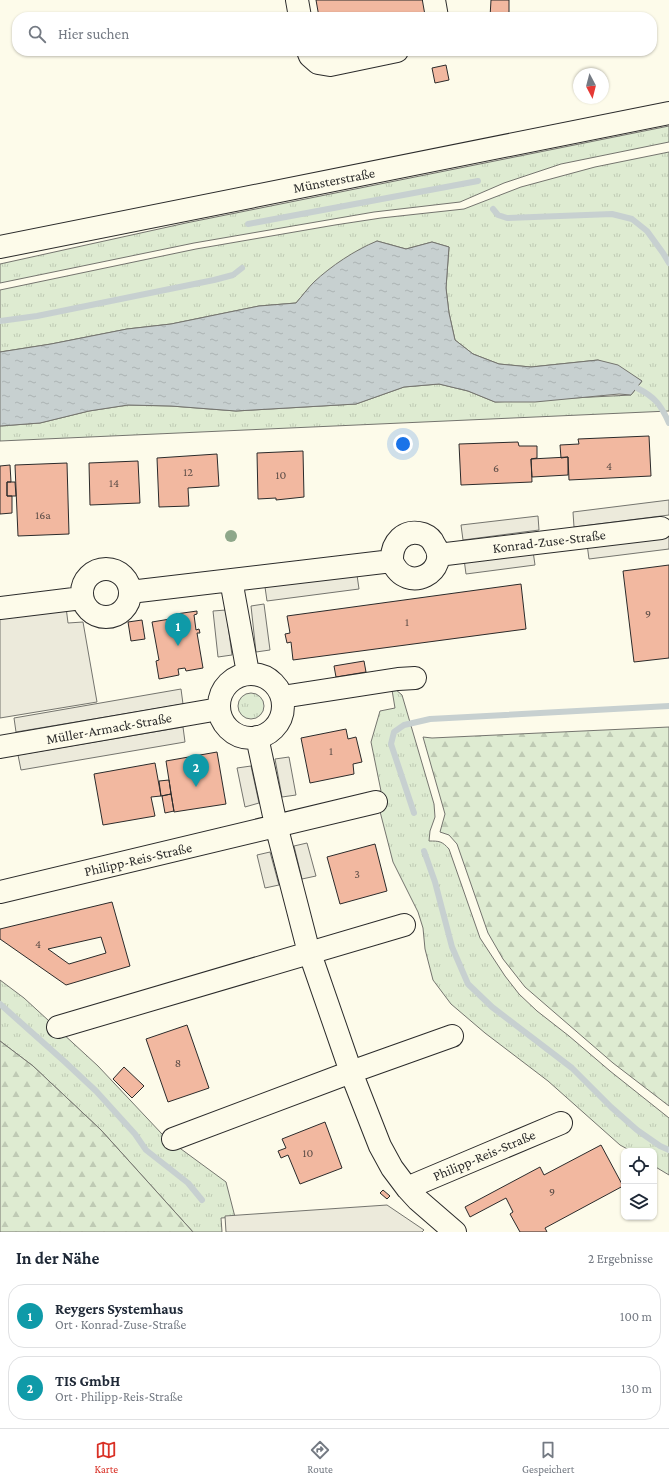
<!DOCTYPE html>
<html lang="de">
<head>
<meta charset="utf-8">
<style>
  body { margin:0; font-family:"Crimson Pro",serif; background:#f2f2f3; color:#1f2937 }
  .controls { position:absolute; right:12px; bottom:12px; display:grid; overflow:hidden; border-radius:8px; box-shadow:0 1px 3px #0004 }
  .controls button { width:36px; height:36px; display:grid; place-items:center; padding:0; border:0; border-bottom:1px solid #e0e1e3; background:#fff; color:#1f2937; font:20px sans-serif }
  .compass { position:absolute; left:573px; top:68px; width:36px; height:36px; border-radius:50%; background:#fff; box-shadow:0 1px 3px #0004; rotate:173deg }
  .you { position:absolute; left:403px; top:444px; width:14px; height:14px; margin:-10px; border:3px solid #fff; border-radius:50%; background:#1a73e8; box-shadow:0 0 0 6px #1a73e833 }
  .badge { display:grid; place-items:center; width:26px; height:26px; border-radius:50%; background:#d93025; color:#fff; font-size:13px; font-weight:700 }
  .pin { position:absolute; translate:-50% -33px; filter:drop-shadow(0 1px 2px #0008) }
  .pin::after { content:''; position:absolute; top:21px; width:14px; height:12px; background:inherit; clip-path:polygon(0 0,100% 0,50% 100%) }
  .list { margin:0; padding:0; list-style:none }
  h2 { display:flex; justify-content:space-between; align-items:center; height:52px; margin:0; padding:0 16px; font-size:17px }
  h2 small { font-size:13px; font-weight:400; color:#747a83 }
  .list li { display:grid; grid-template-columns:26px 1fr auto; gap:12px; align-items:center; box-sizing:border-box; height:64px; margin:0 8px 8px; padding:0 8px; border:1px solid #e0e1e3; border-radius:16px }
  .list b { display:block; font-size:15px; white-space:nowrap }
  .list p { margin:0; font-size:13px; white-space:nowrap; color:#747a83 }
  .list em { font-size:13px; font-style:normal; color:#747a83 }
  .icon { flex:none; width:22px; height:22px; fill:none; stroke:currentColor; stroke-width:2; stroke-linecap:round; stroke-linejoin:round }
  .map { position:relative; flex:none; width:669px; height:1232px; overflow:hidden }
  .search { position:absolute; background:#fff; box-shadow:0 1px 3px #0004; left:12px; right:12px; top:12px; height:44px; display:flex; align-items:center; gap:10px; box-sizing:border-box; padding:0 14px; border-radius:16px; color:#747a83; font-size:15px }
  .sheet { height:196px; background:#fff }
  nav { display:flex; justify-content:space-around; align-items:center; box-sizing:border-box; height:56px; border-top:1px solid #e0e1e3; background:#fff; font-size:11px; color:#747a83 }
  nav a { display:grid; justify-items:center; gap:2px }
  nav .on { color:#d93025 }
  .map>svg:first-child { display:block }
  .grass { fill:url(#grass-tufts); stroke:#74746e }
  .forest { fill:url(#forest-firs); stroke:#74746e }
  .parking { fill:#eceadb; stroke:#74746e }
  .water { fill:url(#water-ripples); stroke:#74746e }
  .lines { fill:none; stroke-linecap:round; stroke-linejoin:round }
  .stream { stroke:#c7d0d0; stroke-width:6 }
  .building { fill:#f2b8a0; stroke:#2b2b2b; fill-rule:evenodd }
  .minor-casing { stroke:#2b2b2b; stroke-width:24 }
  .major-casing { stroke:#2b2b2b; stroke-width:24 }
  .minor { stroke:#fdfbea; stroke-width:22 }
  .major { stroke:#fdfbea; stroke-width:22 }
  .tree { fill:#8ea78a }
  .labels { text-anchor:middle; stroke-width:3; stroke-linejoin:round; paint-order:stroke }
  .number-label { font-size:12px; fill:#5d4e48 }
  .street-label { font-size:14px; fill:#2b2b2b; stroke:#fdfbea }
</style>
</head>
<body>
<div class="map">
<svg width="669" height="1232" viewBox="0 0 669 1232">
  <defs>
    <pattern id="grass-tufts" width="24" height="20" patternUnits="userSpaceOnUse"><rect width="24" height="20" fill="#deebd1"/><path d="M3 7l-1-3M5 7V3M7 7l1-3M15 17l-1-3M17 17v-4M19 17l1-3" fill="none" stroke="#bfcab4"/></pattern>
    <pattern id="forest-firs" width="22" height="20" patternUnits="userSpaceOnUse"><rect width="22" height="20" fill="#deebd1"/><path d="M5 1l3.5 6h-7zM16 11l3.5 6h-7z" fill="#bfcab4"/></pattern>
    <pattern id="water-ripples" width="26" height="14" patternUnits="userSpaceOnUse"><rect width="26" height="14" fill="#c7d0d0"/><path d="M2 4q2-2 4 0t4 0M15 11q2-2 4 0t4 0" fill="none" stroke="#abb3b3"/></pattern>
  </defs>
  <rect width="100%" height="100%" fill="#fdfbea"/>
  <!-- grass -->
  <path class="grass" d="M669 126V142L561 164 504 183 460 202 374 212 194 243 0 283V264L186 223Z
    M669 152V411L0 441V426L40 423 89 411 128 405 171 406 236 411 356 404 404 387 439 384 468 391 495 402 631 395 642 381 598 360 531 367 499 364 473 354 455 340 449 313 446 288 449 247 432 242 406 249 377 241 314 282 296 303 259 306 171 324 127 329 51 344 0 352V290L196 249 335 225 381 218 464 209 521 187 595 167Z
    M395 689 402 695 434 804 435 817 430 831 429 841C439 841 442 841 449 849L480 938 505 976 519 994 537 1011 569 1036 610 1071 669 1118V1175L654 1166V1151H631L620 1145 548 1081 485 1033 451 1004 433 980 425 949 423 928 418 912 393 862 375 792 381 791 371 742 380 711 395 708 392 690Z
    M238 706a13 13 0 1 1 26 0a13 13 0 1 1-26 0Z
    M0 980 24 998 98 1066 162 1134 181 1149 226 1182 235 1217 221 1218 222 1232H193L101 1130 33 1066 0 1041Z"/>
  <!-- forest -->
  <path class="forest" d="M669 727V1106L613 1063 525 987 503 959 488 933 457 844 449 835 440 832 445 814 423 737 432 738Z
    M0 1041 33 1066 101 1130 193 1232H0Z"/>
  <!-- parking -->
  <path class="parking" d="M669 500V515L574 527 573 512Z
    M538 516 539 530 463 540 461 525Z
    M669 534V549L589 559 587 544Z
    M533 551 535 565 466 574 464 559Z
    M357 575 359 589 267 601 265 587Z
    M264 604 270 650 256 652 251 606Z
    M66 607 68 623 83 622 97 702 0 718V616Z
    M226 610 232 655 218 657 213 611Z
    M181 689 183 704 16 732 14 718Z
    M183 727 185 742 21 770 18 755Z
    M289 757 296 795 282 797 275 759Z
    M251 766 259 803 245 807 237 768Z
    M307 843 316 876 302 879 294 846Z
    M270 852 279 885 265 888 257 855Z
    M387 1205 424 1230 422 1232H226L225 1216Z"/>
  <!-- water -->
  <path class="water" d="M377 241 406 249 432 242 449 247 446 288 449 313 455 340 473 354 499 364 531 367 598 360 618 365 642 381 631 395 619 394 535 402H495L468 391 439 384 404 387 356 404 236 411 171 406 128 405 89 411 40 423 0 426V352L51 344 127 329 171 324 259 306 296 303C302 296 308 288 314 282 331 266 355 250 377 241Z"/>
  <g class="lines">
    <!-- stream -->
    <path class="stream" d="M493 209 498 215 507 218 612 214 632 219 647 231 663 253 669 263
      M248 224 478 181
      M0 321 37 316 214 280 233 275 242 268
      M637 388C655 397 661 405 669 423
      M414 813 391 744 394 732 404 725 430 719 669 706
      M424 851 435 882 452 947 468 984 492 1007 572 1068 611 1107 637 1130 660 1146 669 1150
      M0 1004 65 1062 96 1091 135 1134 146 1150 188 1183 202 1200"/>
  </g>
  <!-- building -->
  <path class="building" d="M316 0H426L429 17H319Z
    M491 0H509V17H490Z
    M446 65 449 80 435 83 432 68Z
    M649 436 651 476 569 480 568 457 561 458 560 445 579 444 578 439Z
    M518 442 519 446H537V458L531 459 532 482 461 485 459 444Z
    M303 451 304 497 276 500V498L258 499 257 453Z
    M217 454 219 486 188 488 189 506 159 507 157 458Z
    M568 457V475L532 477 531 459Z
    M138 461 140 503 90 505 89 463Z
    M67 463 69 534 18 536 15 465Z
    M10 465 11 482H7V496H12V513L0 514V466Z
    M7 482H15L16 496H7Z
    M669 565V658L634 662 623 571Z
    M521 584 526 629 293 660 291 642 287 643 285 634 290 633 287 616Z
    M197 611V614L194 615 196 630 199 629 200 633H197L203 668 186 671 185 668 178 669 179 675 159 679 156 661 159 660 152 622 170 619V622L177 620 176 614Z
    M142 620 145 639 131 641 128 622Z
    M364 661 366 672 336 677 334 666Z
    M346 729 348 739 356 737 362 762 353 764 354 774 310 783 301 738Z
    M217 752 226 804 174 812 166 761Z
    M155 763 161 796 151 797 155 816 103 825 94 774Z
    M169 780 171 794 161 796 159 781Z
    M171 794 174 811 165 813 162 796Z
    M375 844 387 891 340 904 327 857Z
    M112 902 130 966 66 985 0 939V929ZM101 937 106 953 69 964 48 949Z
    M187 1025 209 1088 168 1102 146 1039Z
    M124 1067 144 1086 132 1098 113 1079Z
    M325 1122 342 1168 300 1184 288 1155 281 1158 278 1151 286 1148 282 1139Z
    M601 1145 623 1186 545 1228 547 1232H520L510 1214 513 1212 506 1198 470 1217 465 1207 540 1167 544 1175Z
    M383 1190 390 1196 387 1199 380 1193Z"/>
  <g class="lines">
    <defs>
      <path id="minor" d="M297 0 300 17
        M434 0 437 17
        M308 51 310 56 318 63 330 65 397 51
        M438 555 661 528
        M82 593a24 24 0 1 1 48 0a24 24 0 1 1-48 0Z
        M231 580 248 673
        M130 592 392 561C407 597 452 570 434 544 432 539 428 536 423 534 404 528 391 543 392 561
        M0 608 82 598
        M219 706a32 32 0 1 1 64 0a32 32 0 1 1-64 0Z
        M282 697 398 679 415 678
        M257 737 276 825 307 945 351 1072 380 1146 392 1168 407 1188 418 1200 455 1232
        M0 747 219 709
        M0 892 376 802
        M58 1027 404 925
        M173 1139 351 1072 452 1036
        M407 1188 561 1123"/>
      <path id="major" d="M0 247 669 113"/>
    </defs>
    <!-- minor casing -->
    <use href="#minor" class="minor-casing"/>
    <!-- major casing -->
    <use href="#major" class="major-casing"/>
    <!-- minor -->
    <use href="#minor" class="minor"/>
    <!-- major -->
    <use href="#major" class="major"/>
  </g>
  <!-- trees -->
  <circle class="tree" cx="231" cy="536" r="6"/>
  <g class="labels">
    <!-- number labels -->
    <g class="number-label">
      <text x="609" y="470">4</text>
      <text x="496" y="472">6</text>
      <text x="188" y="476">12</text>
      <text x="281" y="479">10</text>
      <text x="114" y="487">14</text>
      <text x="43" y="519">16a</text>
      <text x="648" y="618">9</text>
      <text x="407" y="626">1</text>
      <text x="331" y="755">1</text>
      <text x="357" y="878">3</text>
      <text x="38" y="948">4</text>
      <text x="178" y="1067">8</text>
      <text x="308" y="1157">10</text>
      <text x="552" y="1196">9</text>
    </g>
    <!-- street labels -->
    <g class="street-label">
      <text transform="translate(334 180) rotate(-11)" y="5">Münsterstraße</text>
      <text transform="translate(549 541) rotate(-7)" y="5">Konrad-Zuse-Straße</text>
      <text transform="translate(109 728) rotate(-10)" y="5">Müller-Armack-Straße</text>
      <text transform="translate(138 859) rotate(-13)" y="5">Philipp-Reis-Straße</text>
      <text transform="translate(484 1155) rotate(-23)" y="5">Philipp-Reis-Straße</text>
    </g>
  </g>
</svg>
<div class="controls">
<button><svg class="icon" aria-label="locate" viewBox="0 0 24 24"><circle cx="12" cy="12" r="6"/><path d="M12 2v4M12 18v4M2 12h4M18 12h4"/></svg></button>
<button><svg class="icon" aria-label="layers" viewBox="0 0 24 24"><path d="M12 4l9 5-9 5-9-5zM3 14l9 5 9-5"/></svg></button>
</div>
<svg class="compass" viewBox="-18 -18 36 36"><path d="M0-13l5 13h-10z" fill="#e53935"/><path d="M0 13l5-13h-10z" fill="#747a83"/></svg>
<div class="you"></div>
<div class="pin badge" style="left:178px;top:646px;background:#0f9aa8">1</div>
<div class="pin badge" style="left:196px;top:787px;background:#0f9aa8">2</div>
<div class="search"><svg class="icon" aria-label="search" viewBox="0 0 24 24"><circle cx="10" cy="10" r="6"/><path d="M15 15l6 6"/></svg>Hier suchen</div>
</div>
<section class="sheet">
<h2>In der Nähe<small>2 Ergebnisse</small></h2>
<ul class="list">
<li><span class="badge" style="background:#0f9aa8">1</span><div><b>Reygers Systemhaus</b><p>Ort · Konrad-Zuse-Straße</p></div><em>100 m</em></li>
<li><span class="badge" style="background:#0f9aa8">2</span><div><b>TIS GmbH</b><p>Ort · Philipp-Reis-Straße</p></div><em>130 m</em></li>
</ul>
</section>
<nav>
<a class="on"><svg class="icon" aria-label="map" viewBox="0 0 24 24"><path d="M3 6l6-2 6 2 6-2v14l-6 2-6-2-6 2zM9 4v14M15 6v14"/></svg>Karte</a>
<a><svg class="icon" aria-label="directions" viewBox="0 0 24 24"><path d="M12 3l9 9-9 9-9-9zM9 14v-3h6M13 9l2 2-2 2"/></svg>Route</a>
<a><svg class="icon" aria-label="saved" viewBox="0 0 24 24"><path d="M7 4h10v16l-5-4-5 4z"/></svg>Gespeichert</a>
</nav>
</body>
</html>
